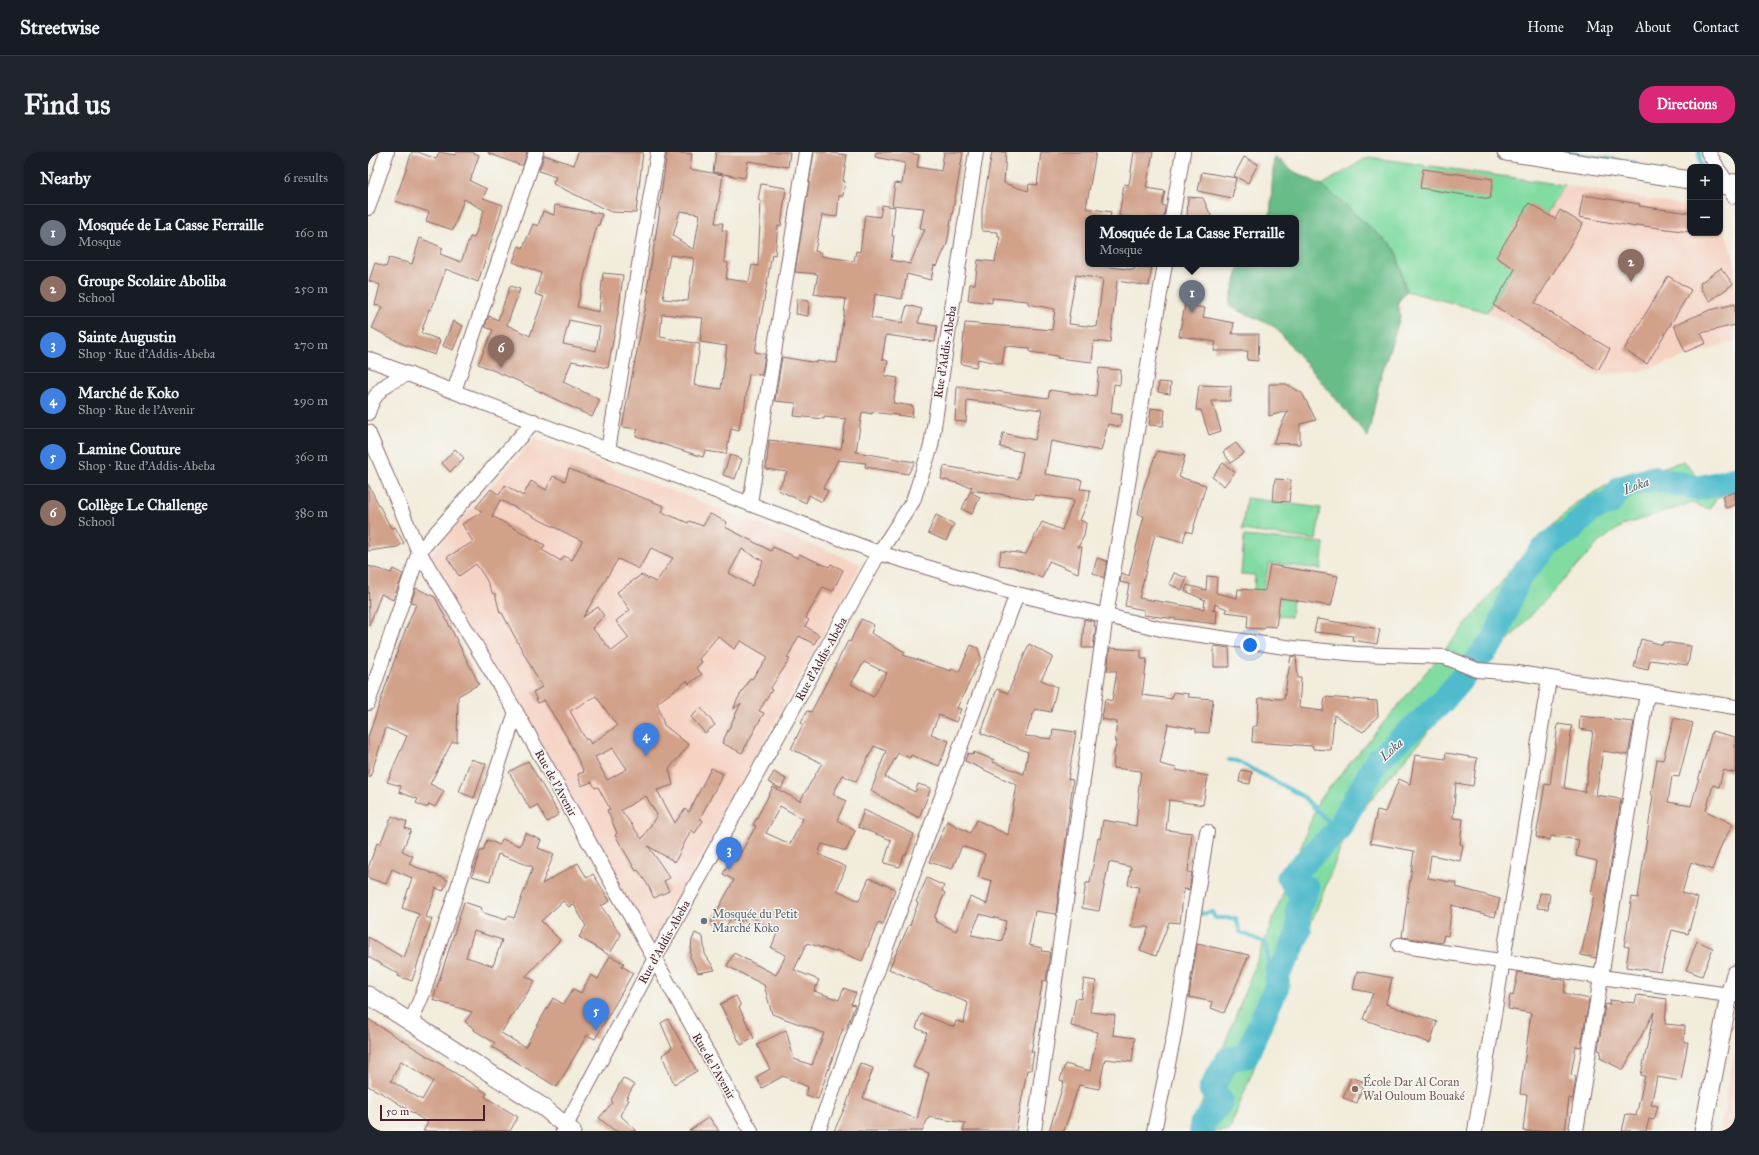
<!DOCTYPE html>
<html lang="en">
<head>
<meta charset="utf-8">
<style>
  body { margin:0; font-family:"IM FELL Great Primer",serif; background:#20242c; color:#f1f3f6 }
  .controls { position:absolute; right:12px; top:12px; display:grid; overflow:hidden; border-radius:8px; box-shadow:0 1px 3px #0004 }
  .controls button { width:36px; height:36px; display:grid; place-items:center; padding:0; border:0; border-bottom:1px solid #363941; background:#171b24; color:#f1f3f6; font:20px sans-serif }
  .scale { position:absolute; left:12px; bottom:10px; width:105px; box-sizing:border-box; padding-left:4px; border:2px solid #4a1f2b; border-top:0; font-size:11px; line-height:14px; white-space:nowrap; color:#4a1f2b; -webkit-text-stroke:3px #f6f6f2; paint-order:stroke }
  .you { position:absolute; left:882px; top:493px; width:14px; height:14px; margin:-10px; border:3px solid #fff; border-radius:50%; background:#1a73e8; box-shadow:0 0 0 6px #1a73e833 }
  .badge { display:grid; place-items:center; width:26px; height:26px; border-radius:50%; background:#db2777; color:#fff; font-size:13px; font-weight:700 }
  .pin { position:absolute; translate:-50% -33px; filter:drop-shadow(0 1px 2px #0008) }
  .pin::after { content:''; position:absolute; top:21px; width:14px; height:12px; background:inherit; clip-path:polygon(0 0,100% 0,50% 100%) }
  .popup { position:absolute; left:717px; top:63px; width:214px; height:52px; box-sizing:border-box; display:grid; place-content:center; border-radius:8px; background:#171b24; filter:drop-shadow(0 1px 3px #0005); font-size:13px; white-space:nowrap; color:#9ea1a6 }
  .popup b { font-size:15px; color:#f1f3f6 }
  .popup::after { content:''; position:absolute; left:50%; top:100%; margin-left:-8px; border:8px solid transparent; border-top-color:#171b24 }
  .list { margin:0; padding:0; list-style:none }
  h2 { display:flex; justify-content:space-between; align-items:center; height:52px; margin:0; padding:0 16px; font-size:17px }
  h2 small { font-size:13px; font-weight:400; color:#9ea1a6 }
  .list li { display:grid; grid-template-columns:26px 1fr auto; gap:12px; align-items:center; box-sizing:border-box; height:56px; padding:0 16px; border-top:1px solid #363941 }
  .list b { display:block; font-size:15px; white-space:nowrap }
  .list p { margin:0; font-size:13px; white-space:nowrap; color:#9ea1a6 }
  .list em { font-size:13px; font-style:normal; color:#9ea1a6 }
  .map { position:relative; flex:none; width:1367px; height:979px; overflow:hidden; border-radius:16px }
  header { display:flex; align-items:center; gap:24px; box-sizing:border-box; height:56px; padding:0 20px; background:#171b24; border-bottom:1px solid #363941 }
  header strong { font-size:19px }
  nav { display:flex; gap:22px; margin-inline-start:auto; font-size:14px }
  .intro { display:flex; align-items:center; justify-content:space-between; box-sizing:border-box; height:96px; padding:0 24px }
  h1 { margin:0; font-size:28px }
  .button { padding:10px 18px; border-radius:16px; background:#db2777; color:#fff; font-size:14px; font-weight:700 }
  main { display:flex; gap:24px; padding:0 24px }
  aside { flex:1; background:#171b24; border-radius:16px; box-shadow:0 1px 3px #0004 }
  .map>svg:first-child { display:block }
  .built { fill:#f6d2c3 }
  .green { fill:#81dca2; stroke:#667e66 }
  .forest { fill:#68bc88; stroke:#596e5a }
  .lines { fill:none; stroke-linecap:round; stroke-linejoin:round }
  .stream { stroke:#50bbcc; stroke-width:4 }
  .river { stroke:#50bbcc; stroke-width:25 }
  .building { fill:#d1a18a; fill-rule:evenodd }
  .minor-casing { stroke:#856769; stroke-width:16 }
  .tertiary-casing { stroke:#856769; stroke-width:19 }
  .minor { stroke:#fff; stroke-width:14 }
  .tertiary { stroke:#fff; stroke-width:17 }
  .worship-dot { fill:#6b7280; stroke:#f6f6f2; stroke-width:1.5 }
  .education-dot { fill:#8d6e63; stroke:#f6f6f2; stroke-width:1.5 }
  .labels { text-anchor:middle; stroke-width:3; stroke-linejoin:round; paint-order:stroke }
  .street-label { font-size:12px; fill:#4a1f2b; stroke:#f6f6f2 }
  .worship-label { font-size:12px; fill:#5b616d; stroke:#f6f6f2; text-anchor:start }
  .education-label { font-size:12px; fill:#785e54; stroke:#f6f6f2; text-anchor:start }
  .water-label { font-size:13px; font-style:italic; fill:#4c5663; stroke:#f6f6f2 }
</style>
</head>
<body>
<header>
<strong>Streetwise</strong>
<nav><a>Home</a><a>Map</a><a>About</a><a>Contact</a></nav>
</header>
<div class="intro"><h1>Find us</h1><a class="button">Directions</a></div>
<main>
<aside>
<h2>Nearby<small>6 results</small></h2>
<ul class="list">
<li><span class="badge" style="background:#6b7280">1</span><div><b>Mosquée de La Casse Ferraille</b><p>Mosque</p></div><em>160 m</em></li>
<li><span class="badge" style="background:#8d6e63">2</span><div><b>Groupe Scolaire Aboliba</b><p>School</p></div><em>250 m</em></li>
<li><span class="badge" style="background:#3f7fe0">3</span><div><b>Sainte Augustin</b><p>Shop · Rue d'Addis-Abeba</p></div><em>270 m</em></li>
<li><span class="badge" style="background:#3f7fe0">4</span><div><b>Marché de Koko</b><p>Shop · Rue de l'Avenir</p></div><em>290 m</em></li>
<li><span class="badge" style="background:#3f7fe0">5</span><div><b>Lamine Couture</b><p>Shop · Rue d'Addis-Abeba</p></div><em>360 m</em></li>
<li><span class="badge" style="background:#8d6e63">6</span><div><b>Collège Le Challenge</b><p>School</p></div><em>380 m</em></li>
</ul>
</aside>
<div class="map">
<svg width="1367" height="979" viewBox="0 0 1367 979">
  <rect width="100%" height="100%" fill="#f6f6f2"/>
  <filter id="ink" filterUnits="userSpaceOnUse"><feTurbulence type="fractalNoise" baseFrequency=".025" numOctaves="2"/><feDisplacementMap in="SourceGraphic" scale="8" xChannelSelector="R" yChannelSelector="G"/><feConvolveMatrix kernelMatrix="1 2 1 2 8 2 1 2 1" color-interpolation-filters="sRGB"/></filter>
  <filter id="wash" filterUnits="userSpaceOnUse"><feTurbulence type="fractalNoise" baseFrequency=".012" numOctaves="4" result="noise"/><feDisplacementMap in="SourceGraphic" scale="16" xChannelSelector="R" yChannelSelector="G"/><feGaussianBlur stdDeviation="0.9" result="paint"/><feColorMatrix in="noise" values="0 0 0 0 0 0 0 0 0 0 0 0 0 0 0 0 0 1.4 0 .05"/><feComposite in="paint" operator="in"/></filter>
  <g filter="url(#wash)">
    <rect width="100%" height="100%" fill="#f2ecdb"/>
    <!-- built -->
    <path class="built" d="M1196 33 1322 55V81H1352V65L1367 110V189L1270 220 1226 223 1119 160Z
      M167 286 494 412 283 795 53 413Z
      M1367 898V979H1352Z"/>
    <!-- green -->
    <path class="green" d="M1000 5 1196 33 1119 160 1038 139 1028 98 954 33Z
      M1316 309 1336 331 1367 320V340L1348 347 1341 357 1323 351 1255 373 1231 390 1117 513 999 652 979 680 861 979H823L951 648 1130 434 1172 386 1208 351 1243 331Z
      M878 346 953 356 948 388 874 378Z
      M876 384 956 391 953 417 901 411 894 443 925 448 923 465 911 464V461L900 460 886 441 887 423 873 422Z"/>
    <!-- forest -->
    <path class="forest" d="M906 4 927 20 954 33 1028 98 1038 139 1030 150 1032 165 1012 227 1000 285 907 175 861 154 871 114 873 112H928V66H902Z"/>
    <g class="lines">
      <!-- stream -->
      <path class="stream" d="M1195 0 1268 11
        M1331 0 1333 15
        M861 608 869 609 936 645 969 679
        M831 758 833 762 844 760 847 766H868L872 780 898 791 901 817 910 820"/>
      <!-- river -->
      <path class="river" d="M834 979V972L853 949 843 937 860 907 878 904 909 834 910 820 921 803 931 779 930 757 939 736H928L921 725 969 679 1010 607 1073 551 1127 487 1150 427 1180 392 1203 378 1223 358 1242 351 1253 336 1285 326 1330 336 1349 332 1367 327"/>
    </g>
    <g id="blocks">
      <!-- building -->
      <path class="building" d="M44 0H50L68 7 71 0 87 3 88 0H103L111 3 102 29 119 37 115 46 135 53 110 130 78 117 63 158 61 157 53 181 72 188 67 203 37 193 4 176 14 155 7 153 12 133 1 129 7 111 18 115 21 106 44 112 52 86 75 96 72 102 93 110 102 85 106 86 116 58 96 47 85 78 58 69 61 60 27 49Z
        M120 0H159L155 13H152L120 1Z
        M210 0H275L268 61 243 60 185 32 188 25 171 19 176 3 206 13Z
        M299 0 324 2 322 17 355 23 347 71H355L354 78 359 79 356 110 360 111 358 127 381 130 384 113 390 114 393 49 390 48 393 32 418 36 413 74H410L407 103 404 102 387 200 397 202 394 223 381 222 376 259H374L371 278 363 276 358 302 337 299 335 305 268 284 270 277 254 275 281 138H279L292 57H291ZM312 59 332 62 326 98 305 84ZM302 103 326 106 320 149 296 147 295 141ZM294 162 335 166 332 190 359 194 353 237 326 233 332 192 292 185Z
        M348 0H422L420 15 380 9 377 26 345 20Z
        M446 0H464V1L479 3 475 29H477L475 44H471L469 65 454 63 447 99 454 101 453 104 486 109 488 99 492 100 497 63 512 65 514 53 527 55 524 84H526L523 108 542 112 557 77 552 76 556 56 524 53 527 31 534 32 537 11 507 5 508 0H535L551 3 549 15 573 19 576 0H595L579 92 569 114 566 113 563 128 539 122 534 147 507 142 503 166 534 171 539 153 554 157 550 171 569 174 567 190 518 183 514 207 520 209 517 224 530 226 525 251 545 254 544 265 504 260V262L494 260 488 300 547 310 540 322 497 315 498 311 470 308 455 336 460 339 454 350 441 343 438 351 410 338 419 320 398 317 401 288 473 297 478 267 456 265V267L426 264 428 251 407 249 414 205 449 211V209L469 211 478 147 446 142 450 122 427 120Z
        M624 0H638L636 31 660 39 661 32 669 33 673 0H728L718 56 743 60 742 66H720V112L766 118 767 112H784L781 134 749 129 742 191 726 189 724 210 689 206 690 204 662 200V196L637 194 634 212 610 207 608 215 593 212 597 171 684 178 687 157 660 152V149L624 146V151L600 148 602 132H607L610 108 627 110 632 85H630V80L614 79V58ZM708 123 735 127 729 175 701 172 702 164H701Z
        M766 0H785L778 36 797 39 794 53 797 54 796 66H770L751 64 756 32 761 33Z
        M876 5 890 12 880 31 866 24Z
        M1055 17 1125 27 1122 47 1052 36Z
        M834 20 868 26 864 46 830 39Z
        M1215 43 1272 52 1271 54 1322 61V80L1268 73V75L1211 65Z
        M820 45 835 46 844 66H819Z
        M1161 51 1187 67 1192 58 1215 72 1167 151 1242 197 1230 218 1125 153 1147 117 1128 105Z
        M187 53 234 62 231 73H229L209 155 231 160 235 121 255 123 251 156 240 216 204 209 195 230 232 248 224 265 148 228 110 212 125 178 117 175 119 168 121 164 130 168 142 134 152 137 139 173 162 184 176 145 167 142 173 121 145 110 151 94 155 96 165 72 170 74 175 59 186 63ZM201 168 232 175 228 199 195 192Z
        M1353 116 1365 132 1342 149 1333 137 1332 131Z
        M1300 124 1323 138 1279 212 1256 198Z
        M429 147 441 149 440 164 428 162Z
        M1367 152V173L1333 181 1338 191 1317 200 1306 173 1342 158Z
        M817 153 837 156 835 165 866 171 864 182H891L890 209 879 208 880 199H846L848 190 811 184Z
        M85 169 95 174 85 198 75 194Z
        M731 216 753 218 752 233 746 232 743 261 754 263 752 275 740 272 733 299 683 289 677 322 714 328 712 337 722 338 721 347 712 368 718 371 716 384 710 395H714L710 421 681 409 674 426 646 415 631 413 633 399 658 402 674 370 694 378 706 348 666 343V347L602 338 604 335 573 327 576 314 650 327 655 300 632 295 635 281 667 288 674 258 599 248 598 270 587 269 589 234 680 246 682 238 728 245Z
        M791 230 803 231 802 242 790 240Z
        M901 232H918L934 241 948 268 932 272V292L905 291 920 259 901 264Z
        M831 233 863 234 862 249H844L853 279 841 283 833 258H828Z
        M783 256 797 258 795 274 781 273Z
        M868 291 876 301 863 311 855 300Z
        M87 297 96 306 82 320 74 311Z
        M789 299 817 304 811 325 838 333 824 381 818 379 815 390 787 382 771 446 836 457 837 448 817 439 819 433 838 438 839 424 849 425 848 441 869 446 870 437 897 439 902 413 970 424 963 454 912 446 908 475 897 474 896 477 879 476 880 463 858 460 859 457 847 452 846 458H844L849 459 848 472 776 463V458L757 454 761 432 752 430 754 421 761 424 776 364 770 362 775 337Z
        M362 303 374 307 367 327 355 323Z
        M855 311 867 320 856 334 844 325Z
        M201 317 296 354 294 360 320 371 321 369 335 374 342 362 359 370 357 375 403 399 405 395 430 406 431 402 461 415 463 412 475 418 465 439 455 435 438 466 441 468 437 474 451 483 446 492 431 484 419 506 422 507 402 537 404 538 391 559 396 561 374 601 354 591 373 551 366 557 368 550 382 526 384 527 400 505 373 489 366 497 350 484 331 507 334 510 328 516 334 522 321 532 319 529 289 551 296 573 321 593 301 617 305 633 289 638 307 671 317 657 321 660 343 616 355 622 332 666 335 669 327 681 323 678 307 710 280 694 302 726 296 729 301 739 286 746 281 735 270 718 268 719 247 683 249 681 239 658 242 657 230 635 227 636 224 630 213 634 210 622 216 620 199 585 176 548 170 551 165 540 174 535 134 461H132L127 441 125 442 118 427 108 412 91 424 79 405 105 390 94 372 114 360 108 355 123 337 131 343 137 333 155 344 163 329 178 338 185 324 197 329ZM132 348 214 389 204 408 196 404 193 409 174 398 177 393 124 364ZM283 396 305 406 288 430 273 423 249 440 262 458 248 469 261 486 244 499 224 476 236 464 230 455 215 465 250 407 271 417ZM374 397 395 409 384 434 361 421ZM228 544 249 574 223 592 220 587 218 588 202 559ZM245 596 259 617 239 628 227 605ZM278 644 289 663 274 687 253 658Z
        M907 327 923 328 921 350 905 349Z
        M0 332 23 376 27 375 36 391 29 395 0 399Z
        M602 340 612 345 604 362 594 357Z
        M1367 340V353L1358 356 1354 344Z
        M568 363 586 372 578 389 560 381Z
        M729 406 739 409 736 426 725 421Z
        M0 414 23 421 25 417 35 422 25 448 13 442 1 474Z
        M806 421 819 426 814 438 801 432Z
        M48 436 67 445 111 532 90 544 89 590H84L62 632 76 639 67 655 61 652 60 655H56L48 651 50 647 31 640 33 634 19 630 39 584 18 576 2 625 0 624V585L32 492 48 452 43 450Z
        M493 467 506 473 503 481 537 500 535 503 583 519V517L591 520 603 493 610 496 613 506 589 556 593 557 588 570 571 563 563 582 581 589 571 614 543 603 542 606 530 601 517 625 547 640 550 632 563 636 551 666 503 639 518 599 506 594 488 630 475 623 465 642 478 649 469 668 487 679 478 699 454 692 450 702 478 715 469 738 491 749 501 726 527 737 515 773 510 771 494 809 468 798 467 800 439 791 426 818 451 828 446 839 471 848 476 836 488 841 483 852 487 853 478 877 475 876 450 947 438 943 440 935 415 924 394 936 388 925 402 917 389 893 418 878 426 907 444 913 456 881 404 862 396 833 359 814 366 801 408 823 418 803 403 796 410 779 385 766 382 772 374 767 372 771 363 766 357 776 343 770 366 728 355 722 364 706 368 709 388 674 385 673 405 635 432 649 454 611 423 597 435 572 433 571 439 559 443 560 480 489 482 490ZM496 510 519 521 505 545 483 532ZM412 654 435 667 422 692 398 681Z
        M716 467 727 470 726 474H728L725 496H714Z
        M949 467 1012 477 1009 492 984 488 985 484 946 480Z
        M1273 487 1295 493V490L1323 494 1320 513 1282 508 1280 518 1266 515Z
        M661 492 685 505 673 528 689 535 683 560 667 557 657 584 684 587 685 577 708 580 700 627 705 628 700 670 688 762 667 759 661 793 674 796 673 799 682 800 678 829 675 828 669 859H670L668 875 663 900H666L663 918H659L648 979H595L597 971 561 965 554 979H466L479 951 492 911 505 916 495 946 549 967 561 921 545 915 559 881 548 876 553 862 586 875 588 869 596 871 600 851 521 817 541 773H542L550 751 548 750 559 726 576 734 574 739 577 741 566 766 568 767 567 769 588 779 602 745 619 752 624 729 610 725 617 702 594 694 584 717 561 710 579 669 602 681 609 668 640 683 649 633 597 609 600 601 605 603 606 600 626 608 625 610 656 622 660 600 613 581 629 537 640 541ZM612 762 638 769 634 789 603 783Z
        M846 494 861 496 862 515H846Z
        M742 496 773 498V507H779L774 543 804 547 805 540 821 542 820 545 845 547 841 581 828 580V577L800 572 792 612 808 616V618L840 624 835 653 801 648 798 678 824 681 820 720 824 721 821 738 816 737 812 771 801 770 788 804 772 798 781 775H763L771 735 760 733 763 715 741 710 731 759 714 756 718 731H722L730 686 732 687 735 668 768 674 771 641 770 640 773 619 745 616 746 606 745 605 749 589H747L749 570 734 567 737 547 744 549 749 519H739Z
        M923 504 928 505 930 526H933L931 556 955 559 957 545 1009 549 1010 564 995 580 966 563 963 598 945 597V594L884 590 885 574H889L891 546 916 547Z
        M333 556 347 573 337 581 323 565Z
        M1212 564 1266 570 1260 603 1235 599 1228 643 1253 647 1228 806 1213 803 1226 743 1223 742 1229 709 1208 704 1211 688 1183 684 1182 688 1168 685 1177 632 1182 633 1190 572 1204 574 1196 636 1217 640 1225 579 1211 577Z
        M1306 566 1325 571 1311 625 1304 624 1300 650 1323 654 1344 579 1367 585V621L1355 618 1351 635 1345 633 1338 659 1365 672 1354 692 1344 718 1323 710 1314 741 1330 746 1320 782 1304 778 1293 820 1258 815 1261 795 1256 794 1264 745 1270 746 1285 643 1283 642 1289 607 1295 608Z
        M1078 601 1109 606 1105 634 1088 631 1085 666 1095 667 1092 692 1095 693 1092 709 1063 703 1060 726 1089 731 1088 735 1132 747 1127 765 1084 753 1080 784 1076 783 1074 791 1034 785 1046 699 1002 691 1009 658 1017 660 1031 627 1042 632 1047 603 1077 607Z
        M103 607 118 612 106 646 91 640Z
        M160 609 191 662 179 670 169 653 162 657 141 620Z
        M873 618 884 620 882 632 871 630Z
        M406 620 418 627 413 637 400 630Z
        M496 658 546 682 538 703H536L532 715 516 711 523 688 490 675Z
        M24 664 39 670 37 676 43 678 34 699 45 704 41 712 80 728 75 739 68 736 58 765 64 767 44 829 30 824 31 822 0 805V785L36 806 51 762 34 756 44 726 24 717 18 732 0 726V716L9 691 12 692Z
        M157 681 173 688 170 696 186 702 174 732 210 711 219 726 225 722 242 749 233 754 253 783 241 803 211 785 218 774 205 751 201 755 195 749 173 769 192 788 158 824 167 829 133 881 157 895 185 846 195 852 205 837 213 841 223 823 230 827 242 804 256 811 254 814 265 821 227 887 219 883 189 935 124 895 127 891 106 878 107 877 97 870 104 860 65 848 96 750 114 756 113 760 138 768 140 764 146 766 165 715 130 702 122 729 104 724 112 699H115L119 688 132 693 134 687 152 694ZM106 779 134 788 125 814 98 805Z
        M1172 741 1182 742 1180 757 1169 756Z
        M327 781 335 785 337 802 347 818 330 821 322 805 324 788Z
        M1329 789 1345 796 1334 824 1318 818Z
        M829 792 881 803 856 861 843 856 845 850 821 845Z
        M989 819 1024 826 1018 852 1069 870 1062 891 995 867 1005 841 985 837Z
        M1150 820 1198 829 1196 841 1221 847 1213 895 1208 894 1203 923 1208 924 1205 947 1201 946 1197 979H1155L1159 943 1152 942 1163 861 1140 857 1142 843 1145 844Z
        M716 827 728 829 722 860 747 863 745 883 767 886 764 910 737 907 731 937 711 933 696 979H681L696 930 692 928 697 912 722 919 730 880 703 874 708 846 713 847Z
        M1269 843 1299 847 1297 872 1317 874 1316 890H1320L1313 929 1289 925 1283 953 1290 954 1286 968 1281 967 1278 979H1254L1258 962 1268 964 1277 924 1273 923 1286 860 1255 918 1232 906 1233 899 1230 898 1237 852 1241 853 1242 848 1267 851Z
        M368 844 373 854 371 855 386 886 373 893 352 852Z
        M0 867 119 941 117 945 150 965 142 979H55L60 971 19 944 0 934ZM33 909 65 929 54 948 23 929Z
        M300 867 329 919 306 932 294 903 304 896 293 871Z
        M983 925 996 930 989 951 975 946Z
        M255 926 266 933 258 947 261 948 252 963 269 979H247L231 966 245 950 243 948Z
        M341 965 351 979H321Z"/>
    </g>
  </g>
  <g filter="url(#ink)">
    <use href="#blocks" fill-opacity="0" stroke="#856769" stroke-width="1"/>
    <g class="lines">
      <defs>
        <path id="minor" d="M1340 0 1349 15
          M1352 20 1361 34 1366 29
          M0 56 19 0
          M804 66 815 0
          M0 207 511 401 649 442 797 478 925 496 990 502 1077 505 1109 518 1150 521 1367 555
          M86 239 168 0
          M0 261C6 239 20 229 41 222
          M0 280 51 400 148 560 383 979
          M240 298 290 0
          M382 351 438 0
          M0 551 51 400 166 269
          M1031 793 1233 825 1361 843
          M43 870 55 841 148 560
          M195 979 286 808 511 401 545 349 563 294 608 0
          M450 979 649 442
          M666 979 738 463 797 112
          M786 979 806 883 839 680
          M1107 979 1181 527
          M1208 979 1279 542"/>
        <path id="tertiary" d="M1138 0 1322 28
          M1352 33 1361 34 1367 43
          M0 843 175 955 204 979
          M1335 979 1361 843 1367 822"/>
      </defs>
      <!-- minor casing -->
      <use href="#minor" class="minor-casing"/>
      <!-- tertiary casing -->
      <use href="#tertiary" class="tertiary-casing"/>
      <!-- minor -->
      <use href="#minor" class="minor"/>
      <!-- tertiary -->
      <use href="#tertiary" class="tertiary"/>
    </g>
  </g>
  <!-- markers -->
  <circle class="worship-dot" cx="336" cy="769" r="4"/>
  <circle class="education-dot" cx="987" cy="937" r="4"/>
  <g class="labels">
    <!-- street labels -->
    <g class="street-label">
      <text transform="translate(577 200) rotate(-81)" y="4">Rue d'Addis-Abeba</text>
      <text transform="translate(453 507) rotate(-61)" y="4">Rue d'Addis-Abeba</text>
      <text transform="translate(188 631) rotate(61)" y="4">Rue de l'Avenir</text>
      <text transform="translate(296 790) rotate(-61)" y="4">Rue d'Addis-Abeba</text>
      <text transform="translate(346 914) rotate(60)" y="4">Rue de l'Avenir</text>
    </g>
    <!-- worship labels -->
    <g class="worship-label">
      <text x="344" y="766">Mosquée du Petit<tspan x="344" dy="14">Marché Koko</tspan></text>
    </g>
    <!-- education labels -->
    <g class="education-label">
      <text x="995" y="934">École Dar Al Coran<tspan x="995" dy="14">Wal Ouloum Bouaké</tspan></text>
    </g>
    <!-- water labels -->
    <g class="water-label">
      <text transform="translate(1268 333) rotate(-21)" y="5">Loka</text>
      <text transform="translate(1023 597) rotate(-43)" y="5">Loka</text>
    </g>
  </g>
</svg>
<div class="controls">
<button>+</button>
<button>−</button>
</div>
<div class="scale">50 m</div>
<div class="you"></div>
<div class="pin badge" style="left:824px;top:161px;background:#6b7280">1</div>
<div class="popup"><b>Mosquée de La Casse Ferraille</b>Mosque</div>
<div class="pin badge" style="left:1263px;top:130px;background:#8d6e63">2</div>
<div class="pin badge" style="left:361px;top:718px;background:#3f7fe0">3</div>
<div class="pin badge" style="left:278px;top:604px;background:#3f7fe0">4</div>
<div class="pin badge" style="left:228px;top:879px;background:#3f7fe0">5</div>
<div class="pin badge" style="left:133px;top:216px;background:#8d6e63">6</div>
</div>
</main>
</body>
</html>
